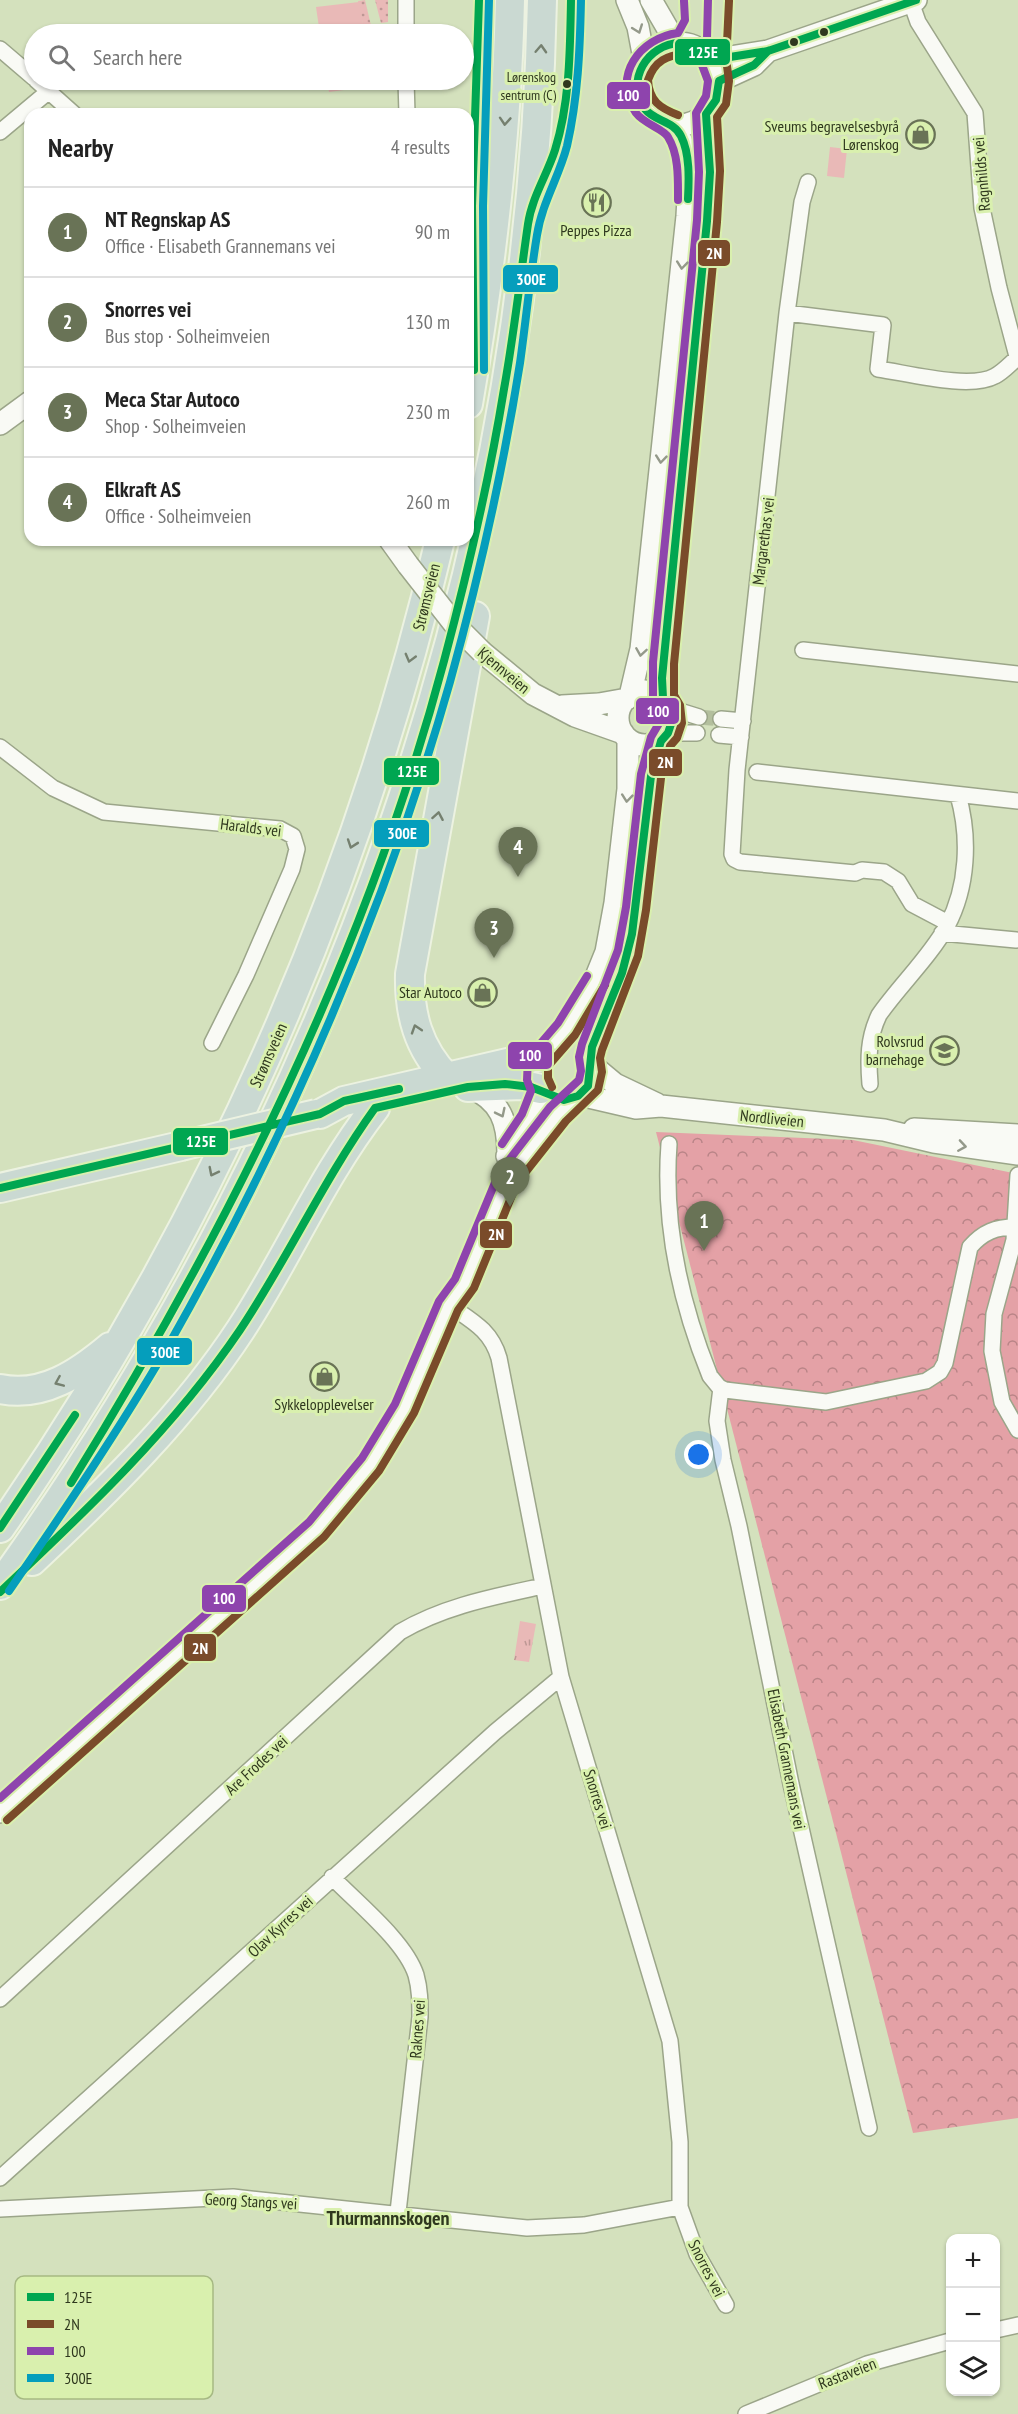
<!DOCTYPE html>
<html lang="en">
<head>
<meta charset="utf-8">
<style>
  body { margin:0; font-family:"PT Sans Narrow",sans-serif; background:#f2f2f2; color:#222 }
  .controls { position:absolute; right:18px; bottom:18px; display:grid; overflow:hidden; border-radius:12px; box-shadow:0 2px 4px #0004 }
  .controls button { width:54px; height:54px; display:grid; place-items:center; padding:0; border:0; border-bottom:2px solid #e0e0e0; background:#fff; color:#222; font:30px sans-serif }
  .you { position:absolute; left:699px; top:1455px; width:21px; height:21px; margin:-15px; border:4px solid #fff; border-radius:50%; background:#1a73e8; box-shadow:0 0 0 9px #1a73e833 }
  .badge { display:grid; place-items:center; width:39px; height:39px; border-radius:50%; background:#697356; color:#fff; font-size:20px; font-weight:700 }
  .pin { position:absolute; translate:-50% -50px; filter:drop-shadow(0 2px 3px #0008) }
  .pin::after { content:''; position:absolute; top:32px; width:21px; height:18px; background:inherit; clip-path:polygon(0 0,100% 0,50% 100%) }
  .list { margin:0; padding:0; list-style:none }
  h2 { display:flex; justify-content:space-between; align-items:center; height:78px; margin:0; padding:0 24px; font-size:26px }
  h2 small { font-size:20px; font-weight:400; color:#767676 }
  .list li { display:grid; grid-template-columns:39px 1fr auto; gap:18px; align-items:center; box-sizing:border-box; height:90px; padding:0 24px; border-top:2px solid #e0e0e0 }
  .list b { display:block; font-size:22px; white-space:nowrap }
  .list p { margin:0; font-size:20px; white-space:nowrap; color:#767676 }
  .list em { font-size:20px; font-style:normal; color:#767676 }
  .icon { flex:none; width:33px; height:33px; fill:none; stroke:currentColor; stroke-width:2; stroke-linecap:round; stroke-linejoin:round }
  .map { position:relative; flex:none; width:1018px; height:2414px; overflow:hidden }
  .search { position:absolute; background:#fff; box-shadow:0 2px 4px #0004; left:24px; top:24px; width:450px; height:66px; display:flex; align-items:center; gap:15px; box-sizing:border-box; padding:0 21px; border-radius:33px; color:#767676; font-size:22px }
  .panel { position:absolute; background:#fff; box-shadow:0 2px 4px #0004; left:24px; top:108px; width:450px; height:438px; border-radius:18px }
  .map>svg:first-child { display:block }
  .grass { fill:url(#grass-dots) }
  .forest { fill:url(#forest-crowns) }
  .park { fill:url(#park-tufts) }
  .pitch { fill:#e9b9b7 }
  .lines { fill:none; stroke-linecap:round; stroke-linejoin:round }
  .street-tunnel { stroke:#b3bf9d; stroke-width:15; stroke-dasharray:15 8; stroke-linecap:butt }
  .street-casing { stroke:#9ba589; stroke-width:18 }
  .secondary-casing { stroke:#9ba589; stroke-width:24 }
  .highway-casing { stroke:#ecf2e1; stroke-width:32 }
  .street { stroke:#f9faf5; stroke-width:15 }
  .secondary { stroke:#f9faf5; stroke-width:21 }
  .highway { stroke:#cad9d2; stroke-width:28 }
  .secondary-bridge-casing { stroke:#9ba589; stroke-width:24; stroke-linecap:butt }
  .highway-bridge-casing { stroke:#ecf2e1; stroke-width:32; stroke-linecap:butt }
  .secondary-bridge { stroke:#f9faf5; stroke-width:21 }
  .highway-bridge { stroke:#cad9d2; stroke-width:28 }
  .bus-1-casing { stroke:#d9f0ae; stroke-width:12 }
  .bus-2-casing { stroke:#d9f0ae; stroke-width:12 }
  .bus-3-casing { stroke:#d9f0ae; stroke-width:12 }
  .bus-4-casing { stroke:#d9f0ae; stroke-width:12 }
  .bus-1 { stroke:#00a651; stroke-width:8 }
  .bus-2 { stroke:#7a4b2a; stroke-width:8 }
  .bus-3 { stroke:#8e44ad; stroke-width:8 }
  .bus-4 { stroke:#059ebc; stroke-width:8 }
  .oneway { stroke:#94998a }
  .oneway2 { stroke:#75806f }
  .bus-dot { fill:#2f381e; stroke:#d9f0ae; stroke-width:2 }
  .labels { text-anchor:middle; stroke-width:6; stroke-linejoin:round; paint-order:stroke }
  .bus-label { font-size:14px; fill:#2f381e; stroke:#d9f0ae; text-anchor:end }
  .poi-label { font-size:16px; fill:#2f381e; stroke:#d9f0ae; text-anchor:end }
  .street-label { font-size:16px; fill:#2f381e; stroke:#d9f0ae }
  .quarter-label { font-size:20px; font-weight:bold; fill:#2f381e; stroke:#d9f0ae }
  .key { fill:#d9f0ae; stroke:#a6b983; stroke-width:1.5 }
  .key-label { font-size:16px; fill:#2f381e }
  .line-badge { stroke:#d9f0ae; stroke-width:2 }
  .badge-label { font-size:16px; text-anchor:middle; font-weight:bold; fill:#fff }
</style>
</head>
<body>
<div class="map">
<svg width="1018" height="2414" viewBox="0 0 1018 2414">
  <defs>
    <pattern id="grass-dots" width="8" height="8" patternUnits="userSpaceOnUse" patternTransform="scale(1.5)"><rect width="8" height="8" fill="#e9b9b7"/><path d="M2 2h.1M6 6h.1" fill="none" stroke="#bd9794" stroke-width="1.8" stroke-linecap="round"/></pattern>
    <pattern id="forest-crowns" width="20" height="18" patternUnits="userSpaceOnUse" patternTransform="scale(1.5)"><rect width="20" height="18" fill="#e4a1a6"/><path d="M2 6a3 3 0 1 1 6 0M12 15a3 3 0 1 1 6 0" fill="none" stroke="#b98487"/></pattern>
    <pattern id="park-tufts" width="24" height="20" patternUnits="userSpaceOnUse" patternTransform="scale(1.5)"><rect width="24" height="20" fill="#e9b9b7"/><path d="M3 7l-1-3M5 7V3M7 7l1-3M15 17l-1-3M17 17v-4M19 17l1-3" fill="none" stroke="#bd9794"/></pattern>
  </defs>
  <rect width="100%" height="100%" fill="#d4e1bd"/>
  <!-- grass -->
  <path class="grass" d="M365 0 373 34H365L358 1Z
    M375 0H388V22L381 23Z"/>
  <!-- forest -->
  <path class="forest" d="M656 1132 853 1140 1018 1174V2118L913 2133Z"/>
  <!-- park -->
  <path class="park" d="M520 1621 536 1624 529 1662 514 1660Z"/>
  <!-- pitch -->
  <path class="pitch" d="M359 2 365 34H320L316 7Z
    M327 80H373L374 86 329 92Z
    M830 147 847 149 844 178 827 176Z"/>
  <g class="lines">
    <!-- street-tunnel -->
    <path class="street-tunnel" d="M699 717 721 719"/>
    <defs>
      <path id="street" d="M406 0V34
        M911 2 918 22 975 113 982 208 999 288 1018 360
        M0 49 34 78
        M36 80 74 114
        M406 80 407 114
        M0 132 49 91
        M808 182 802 202 787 313 737 770 732 854 734 859 740 862 855 873 862 870 884 872 898 881 912 904 948 923
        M787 313 883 325 878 369C907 373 970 390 995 376 1003 372 1010 364 1017 358
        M803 650 1018 674
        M670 708 699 717
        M721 719 743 721
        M668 733H697
        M719 735 741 737
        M0 747 53 788 104 812 280 829 293 836 297 849 292 869 246 975 212 1043
        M757 772 1018 801
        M942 933 1016 940
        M870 1084C868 1059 868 1038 879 1015 900 985 929 958 947 926 968 887 970 837 958 795
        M669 1144C663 1225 680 1302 710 1376L719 1387 725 1390 826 1402 926 1381 940 1372 945 1363 970 1247C983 1232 996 1227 1015 1227
        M1018 1175 1014 1240 994 1314 992 1351 1002 1402 1018 1430
        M449 1305C472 1321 491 1330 499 1358L561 1677 670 2041 680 2142V2207L697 2254 726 2305
        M721 1388 717 1421 723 1460 739 1526 791 1784 869 2128
        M332 1877C357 1903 405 1941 416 1975 420 1989 420 2002 420 2017L398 2212
        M0 1999 400 1632C444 1606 493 1597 543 1586
        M0 2178 495 1732 561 1677
        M0 2209 233 2197 527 2228 584 2225 680 2207
        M996 2330 1018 2325
        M746 2414 867 2364 950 2341"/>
      <path id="secondary" d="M627 0 638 27 644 59
        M651 0 676 43
        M637 84a41 41 0 1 1 82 0a41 41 0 1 1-82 0Z
        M711 60 768 51 916 0
        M719 81 754 65 768 51
        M0 424 30 402
        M390 540 408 565
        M482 652 533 694 575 716 623 733
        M618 718a27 27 0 1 1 54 0a27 27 0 1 1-54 0Z
        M630 696 641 649 687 216C689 184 691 153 674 125
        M663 698V663L707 221 710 172 706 114
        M562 706 599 704 627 699
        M554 1046 587 999 606 952 615 903 628 789V739
        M589 1058C600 1016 623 979 631 936 645 872 642 805 661 741
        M591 1064 615 1084 657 1104
        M470 1087C501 1101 508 1122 508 1154
        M580 1095 636 1108 661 1106 884 1130 934 1142 1018 1154
        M914 1129 1018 1135
        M507 1156 531 1119 542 1091
        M0 1812 260 1582 317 1529 353 1488 384 1444 404 1409 449 1305 464 1284 508 1178 570 1100"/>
      <path id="highway" d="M468 404C491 270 507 136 510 0
        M447 1078C418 1048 409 1014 410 974L475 616
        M468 1087 523 1085 541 1089
        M320 1114 344 1101 542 1055
        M0 1188 181 1146
        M0 1389C43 1398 79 1373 110 1347
        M0 1528C209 1229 356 895 440 540
        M32 1561C108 1490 184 1416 241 1329 288 1257 322 1176 375 1108
        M0 1585C331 1126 531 567 542 0"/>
    </defs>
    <!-- street casing -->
    <use href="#street" class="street-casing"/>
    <!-- secondary casing -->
    <use href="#secondary" class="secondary-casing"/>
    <!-- highway casing -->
    <use href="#highway" class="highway-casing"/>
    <!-- street -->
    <use href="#street" class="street"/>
    <!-- secondary -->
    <use href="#secondary" class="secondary"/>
    <!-- highway -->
    <use href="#highway" class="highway"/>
    <defs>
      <path id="secondary-bridge" d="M408 565 455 625 482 652"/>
      <path id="highway-bridge" d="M181 1146 316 1114"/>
    </defs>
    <!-- secondary-bridge casing -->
    <use href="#secondary-bridge" class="secondary-bridge-casing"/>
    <!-- highway-bridge casing -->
    <use href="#highway-bridge" class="highway-bridge-casing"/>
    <!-- secondary-bridge -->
    <use href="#secondary-bridge" class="secondary-bridge"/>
    <!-- highway-bridge -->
    <use href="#highway-bridge" class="highway-bridge"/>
    <defs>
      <path id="bus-1" d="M688 199C689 179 690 154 681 136 674 121 654 121 645 109 625 81 647 44 680 43 692 43 703 51 711 60L768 51 916 0
        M474 370 472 206 479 0
        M0 1188 320 1114 344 1101 399 1089
        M71 1483C230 1226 366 954 444 661 468 571 489 481 504 389 514 334 520 279 528 224 532 197 547 175 555 150 570 102 570 50 571 0
        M0 1528 75 1415
        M0 1592C86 1511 173 1429 240 1330 288 1258 324 1179 375 1108L468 1087 505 1084 531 1087 564 1100 578 1096 588 1086 592 1047 622 973 632 934 651 776 661 741 668 733 672 721 670 708 663 698 662 678 707 221 710 172 706 114 716 100 719 81 754 65 768 51"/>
      <path id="bus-2" d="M678 115C660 108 649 101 648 80 655 60 667 56 686 53
        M552 1087 548 1078V1066L575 1035 605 985
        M7 1820 324 1537 379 1471 414 1413 458 1310 474 1288 517 1183 566 1121 598 1090 602 1072 600 1058 602 1050 638 956 646 910 661 778 670 746 677 738 682 723 680 705 674 695V664L717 222 720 171 717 117 726 104 729 81 727 66 721 56 727 43 729 1"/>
      <path id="bus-3" d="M678 200C678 179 679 155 668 137 664 129 644 124 636 113 611 76 640 38 678 33L685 20 684 1
        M502 1144 522 1114 531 1091 527 1080 528 1058 558 1023 587 976
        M0 1798 309 1522 362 1458 395 1404 439 1301 455 1279 499 1173 550 1107 579 1080 581 1071 579 1057 582 1044 618 950 626 907 641 774 651 737 661 720 653 699V662L697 220 699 172 696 113 706 96 708 81 699 57 707 38 708 0"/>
      <path id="bus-4" d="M484 370 483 206 489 0
        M9 1591C64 1511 119 1430 168 1346 287 1136 384 914 450 682 479 577 503 470 520 363 526 320 530 277 537 235 542 203 559 177 567 146 578 98 580 49 581 0"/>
    </defs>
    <!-- bus-1 casing -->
    <use href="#bus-1" class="bus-1-casing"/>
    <!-- bus-2 casing -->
    <use href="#bus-2" class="bus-2-casing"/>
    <!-- bus-3 casing -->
    <use href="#bus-3" class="bus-3-casing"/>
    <!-- bus-4 casing -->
    <use href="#bus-4" class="bus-4-casing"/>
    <!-- bus-1 -->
    <use href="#bus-1" class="bus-1"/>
    <!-- bus-2 -->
    <use href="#bus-2" class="bus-2"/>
    <!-- bus-3 -->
    <use href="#bus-3" class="bus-3"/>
    <!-- bus-4 -->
    <use href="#bus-4" class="bus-4"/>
  </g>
  <!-- one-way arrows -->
  <defs><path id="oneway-chevron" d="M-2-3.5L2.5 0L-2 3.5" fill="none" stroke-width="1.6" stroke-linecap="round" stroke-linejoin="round" transform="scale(1.5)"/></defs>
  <g class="oneway">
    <use href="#oneway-chevron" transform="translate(638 29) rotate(70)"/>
    <use href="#oneway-chevron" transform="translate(682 265) rotate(96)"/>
    <use href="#oneway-chevron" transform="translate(661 459) rotate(96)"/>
    <use href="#oneway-chevron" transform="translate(641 652) rotate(99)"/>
    <use href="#oneway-chevron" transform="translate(627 798) rotate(96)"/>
    <use href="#oneway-chevron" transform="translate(501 1113) rotate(64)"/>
    <use href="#oneway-chevron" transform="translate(962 1146) rotate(9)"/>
  </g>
  <g class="oneway2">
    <use href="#oneway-chevron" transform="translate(541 49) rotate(-87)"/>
    <use href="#oneway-chevron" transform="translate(505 121) rotate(94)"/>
    <use href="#oneway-chevron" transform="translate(410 658) rotate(105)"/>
    <use href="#oneway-chevron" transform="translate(438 816) rotate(-80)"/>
    <use href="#oneway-chevron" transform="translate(352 844) rotate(109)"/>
    <use href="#oneway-chevron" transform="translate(416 1029) rotate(-108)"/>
    <use href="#oneway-chevron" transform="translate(213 1172) rotate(117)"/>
    <use href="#oneway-chevron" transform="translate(59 1382) rotate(157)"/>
  </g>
  <!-- icons -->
  <defs>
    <symbol id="shop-ring" viewBox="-11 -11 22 22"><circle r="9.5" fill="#d9f0ae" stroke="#697356" stroke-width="1.5"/><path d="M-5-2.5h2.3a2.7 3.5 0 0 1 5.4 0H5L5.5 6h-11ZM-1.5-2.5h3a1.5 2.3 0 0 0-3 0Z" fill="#697356"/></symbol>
    <symbol id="restaurant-ring" viewBox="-11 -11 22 22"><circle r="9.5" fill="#d9f0ae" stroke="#697356" stroke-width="1.5"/><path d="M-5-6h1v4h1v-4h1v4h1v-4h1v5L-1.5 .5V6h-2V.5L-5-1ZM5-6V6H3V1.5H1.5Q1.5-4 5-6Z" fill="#697356"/></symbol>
    <symbol id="school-ring" viewBox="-11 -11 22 22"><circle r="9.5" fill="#d9f0ae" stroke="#697356" stroke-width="1.5"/><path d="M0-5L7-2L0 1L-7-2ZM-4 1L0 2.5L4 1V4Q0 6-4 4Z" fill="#697356"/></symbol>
  </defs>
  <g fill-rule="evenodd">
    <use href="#shop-ring" x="904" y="118" width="33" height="33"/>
    <use href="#restaurant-ring" x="580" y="186" width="33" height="33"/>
    <use href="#shop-ring" x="466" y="976" width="33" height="33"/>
    <use href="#school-ring" x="928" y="1034" width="33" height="33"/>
    <use href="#shop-ring" x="308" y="1360" width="33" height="33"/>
  </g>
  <!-- markers -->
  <g class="bus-dot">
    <circle cx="824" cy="32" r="5"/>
    <circle cx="794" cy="42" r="5"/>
    <circle cx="567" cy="84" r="5"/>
  </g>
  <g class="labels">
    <!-- bus labels -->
    <g class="bus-label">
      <text x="556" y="82">Lørenskog<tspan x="556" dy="18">sentrum (C)</tspan></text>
    </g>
    <!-- poi labels -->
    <g class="poi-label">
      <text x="899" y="132">Sveums begravelsesbyrå<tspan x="899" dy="18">Lørenskog</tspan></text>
      <text x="596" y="236" text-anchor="middle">Peppes Pizza</text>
      <text x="462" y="998">Star Autoco</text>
      <text x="924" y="1047">Rolvsrud<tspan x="924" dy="18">barnehage</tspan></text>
      <text x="324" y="1410" text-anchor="middle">Sykkelopplevelser</text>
    </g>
    <!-- street labels -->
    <g class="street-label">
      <text transform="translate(981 174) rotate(-95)" y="6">Ragnhilds vei</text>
      <text transform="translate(763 541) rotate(-83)" y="6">Margarethas vei</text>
      <text transform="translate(426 597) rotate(-76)" y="6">Strømsveien</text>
      <text transform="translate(504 670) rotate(40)" y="6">Kjennveien</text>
      <text transform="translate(251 827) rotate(7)" y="6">Haralds vei</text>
      <text transform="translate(268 1055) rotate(-66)" y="6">Strømsveien</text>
      <text transform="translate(772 1118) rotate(6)" y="6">Nordliveien</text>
      <text transform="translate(787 1759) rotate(79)" y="6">Elisabeth Grannemans vei</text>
      <text transform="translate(256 1765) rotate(-43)" y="6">Are Frodes vei</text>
      <text transform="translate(598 1799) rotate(73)" y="6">Snorres vei</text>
      <text transform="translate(280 1926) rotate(-43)" y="6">Olav Kyrres vei</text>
      <text transform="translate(417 2029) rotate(-86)" y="6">Raknes vei</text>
      <text transform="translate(251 2201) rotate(3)" y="6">Georg Stangs vei</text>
      <text transform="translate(707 2268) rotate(63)" y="6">Snorres vei</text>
      <text transform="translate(847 2373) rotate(-21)" y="6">Rastaveien</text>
    </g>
    <!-- quarter labels -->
    <g class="quarter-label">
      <text x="388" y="2225">Thurmannskogen</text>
    </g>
  </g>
  <!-- legend -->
  <rect x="15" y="2276" width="198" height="123" rx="9" class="key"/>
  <rect x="27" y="2293" width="27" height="8" fill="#00a651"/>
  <rect x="27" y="2320" width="27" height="8" fill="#7a4b2a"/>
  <rect x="27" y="2347" width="27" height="8" fill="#8e44ad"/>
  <rect x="27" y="2374" width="27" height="8" fill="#059ebc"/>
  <g class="key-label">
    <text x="64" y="2303">125E</text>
    <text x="64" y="2330">2N</text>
    <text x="64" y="2357">100</text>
    <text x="64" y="2384">300E</text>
  </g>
  <g class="line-badge">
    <rect x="674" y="38" width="57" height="28" rx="6" fill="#00a651"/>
    <rect x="606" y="81" width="45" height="29" rx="6" fill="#8e44ad"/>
    <rect x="697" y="239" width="34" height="28" rx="6" fill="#7a4b2a"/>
    <rect x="502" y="264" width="57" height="29" rx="6" fill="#059ebc"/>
    <rect x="635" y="697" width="45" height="28" rx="6" fill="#8e44ad"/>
    <rect x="648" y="748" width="35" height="29" rx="6" fill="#7a4b2a"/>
    <rect x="383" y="757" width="57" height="29" rx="6" fill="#00a651"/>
    <rect x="373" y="819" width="57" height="29" rx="6" fill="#059ebc"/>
    <rect x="507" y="1041" width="46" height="29" rx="6" fill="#8e44ad"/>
    <rect x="172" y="1127" width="57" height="29" rx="6" fill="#00a651"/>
    <rect x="479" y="1220" width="34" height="29" rx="6" fill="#7a4b2a"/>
    <rect x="136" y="1337" width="57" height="29" rx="6" fill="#059ebc"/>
    <rect x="201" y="1584" width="46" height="29" rx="6" fill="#8e44ad"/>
    <rect x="183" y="1633" width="34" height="29" rx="6" fill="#7a4b2a"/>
  </g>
  <g class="badge-label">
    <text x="703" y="58">125E</text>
    <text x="628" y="101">100</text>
    <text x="714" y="259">2N</text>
    <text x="531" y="285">300E</text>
    <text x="658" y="717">100</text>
    <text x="665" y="768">2N</text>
    <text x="412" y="777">125E</text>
    <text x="402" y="839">300E</text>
    <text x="530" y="1061">100</text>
    <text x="201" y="1147">125E</text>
    <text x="496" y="1240">2N</text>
    <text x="165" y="1358">300E</text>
    <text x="224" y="1604">100</text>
    <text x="200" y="1654">2N</text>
  </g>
</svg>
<div class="controls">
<button>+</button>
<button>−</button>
<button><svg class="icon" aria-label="layers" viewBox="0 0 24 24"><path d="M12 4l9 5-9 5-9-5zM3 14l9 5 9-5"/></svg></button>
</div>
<div class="you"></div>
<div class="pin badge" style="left:704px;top:1251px">1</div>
<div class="pin badge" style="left:510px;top:1207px">2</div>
<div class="pin badge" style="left:494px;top:958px">3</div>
<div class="pin badge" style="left:518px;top:877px">4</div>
<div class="search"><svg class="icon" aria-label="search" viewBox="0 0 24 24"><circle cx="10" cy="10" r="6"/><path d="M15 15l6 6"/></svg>Search here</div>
<section class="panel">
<h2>Nearby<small>4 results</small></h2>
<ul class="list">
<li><span class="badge">1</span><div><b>NT Regnskap AS</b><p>Office · Elisabeth Grannemans vei</p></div><em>90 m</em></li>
<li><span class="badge">2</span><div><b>Snorres vei</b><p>Bus stop · Solheimveien</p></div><em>130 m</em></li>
<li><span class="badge">3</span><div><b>Meca Star Autoco</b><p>Shop · Solheimveien</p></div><em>230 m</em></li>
<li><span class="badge">4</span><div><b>Elkraft AS</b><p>Office · Solheimveien</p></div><em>260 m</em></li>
</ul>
</section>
</div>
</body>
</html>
